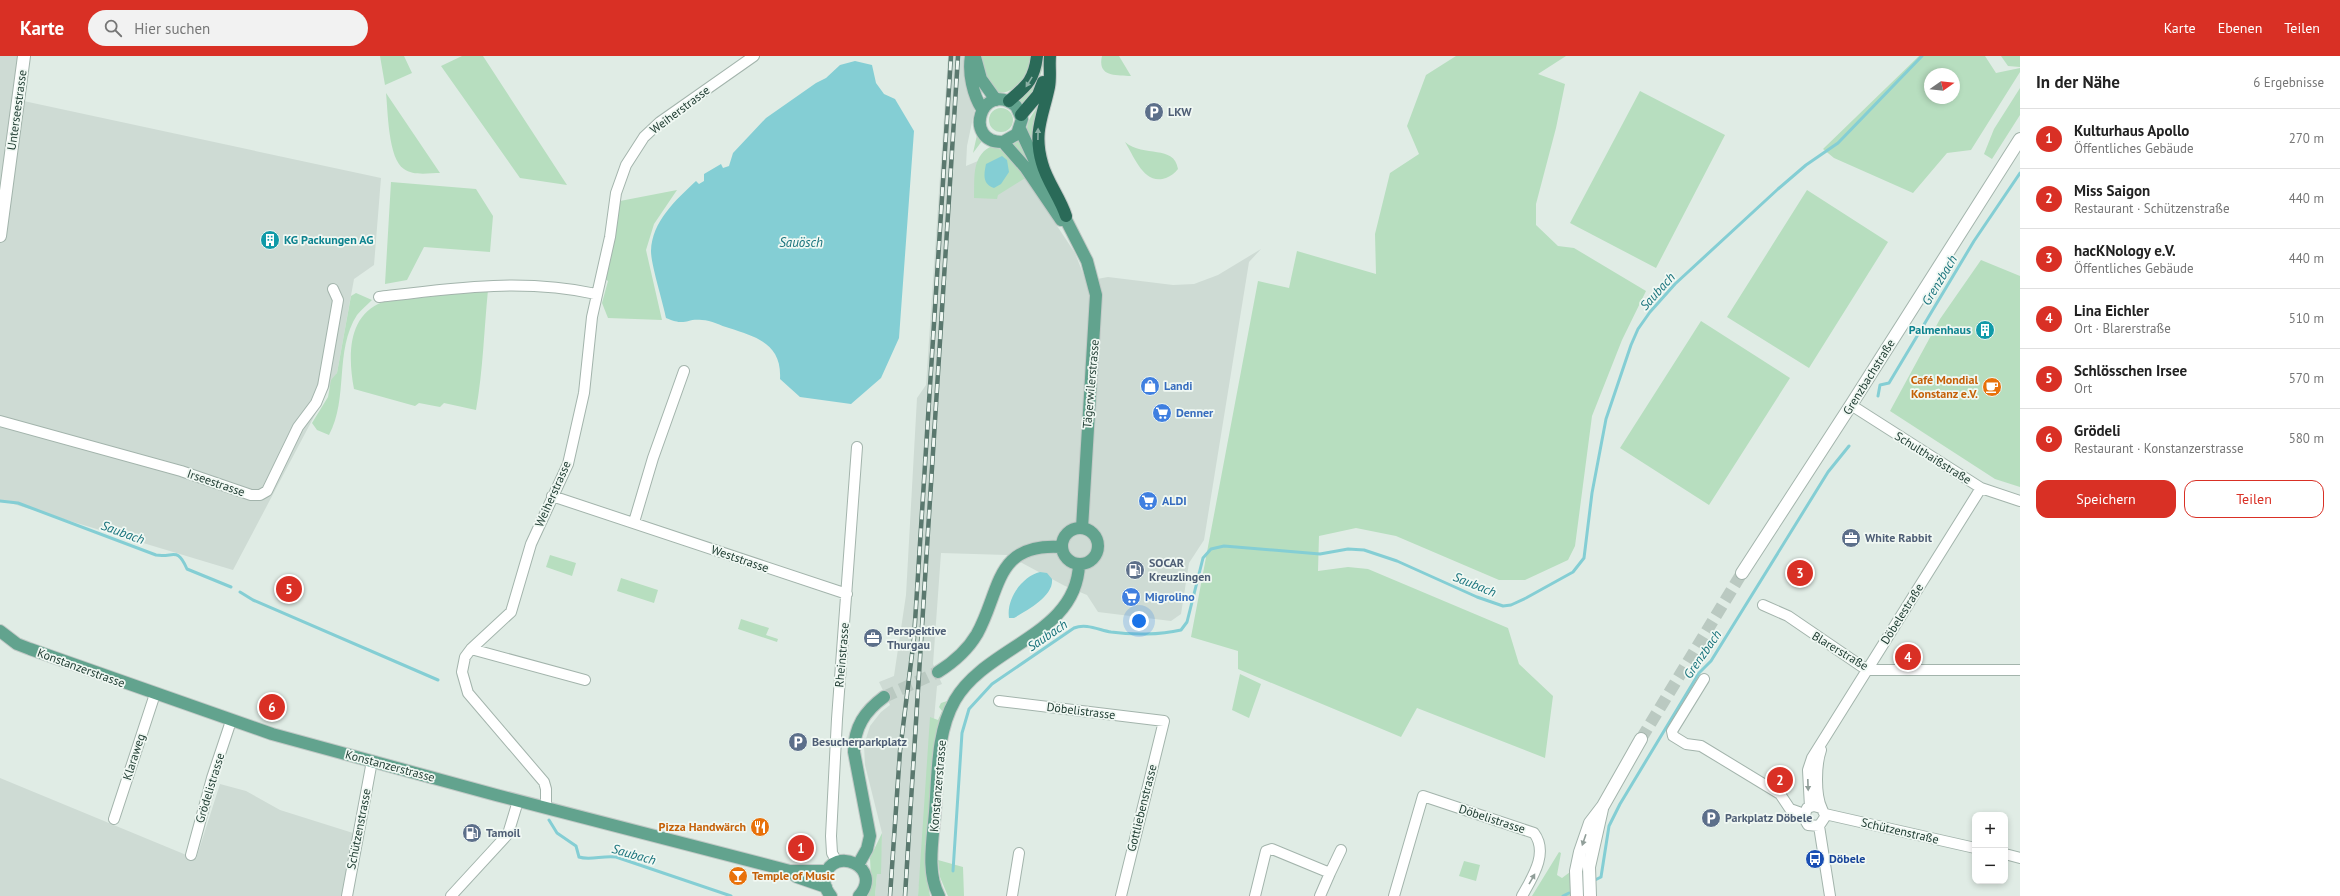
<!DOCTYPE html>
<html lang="de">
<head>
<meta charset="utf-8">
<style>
  body { margin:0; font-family:"PT Sans",sans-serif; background:#f2f2f2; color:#222 }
  .controls { position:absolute; right:12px; bottom:12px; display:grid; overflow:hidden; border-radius:8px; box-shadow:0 2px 6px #0003 }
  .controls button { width:36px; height:36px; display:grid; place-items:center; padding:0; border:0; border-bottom:1px solid #e0e0e0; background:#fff; color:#222; font:20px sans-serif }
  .compass { position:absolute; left:1924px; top:12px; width:36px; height:36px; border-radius:50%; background:#fff; box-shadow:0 2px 6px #0003; rotate:76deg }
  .you { position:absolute; left:1139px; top:565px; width:14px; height:14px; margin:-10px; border:3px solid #fff; border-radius:50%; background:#1a73e8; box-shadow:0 0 0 6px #1a73e833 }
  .badge { display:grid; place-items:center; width:26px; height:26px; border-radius:50%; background:#d93025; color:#fff; font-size:13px; font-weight:700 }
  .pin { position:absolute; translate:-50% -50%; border:2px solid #fff; box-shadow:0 1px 4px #0006 }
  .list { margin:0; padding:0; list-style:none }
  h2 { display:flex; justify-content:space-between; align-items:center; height:52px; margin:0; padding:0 16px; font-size:17px }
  h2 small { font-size:13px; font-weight:400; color:#767676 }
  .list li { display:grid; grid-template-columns:26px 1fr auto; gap:12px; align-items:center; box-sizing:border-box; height:60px; padding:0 16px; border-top:1px solid #e0e0e0 }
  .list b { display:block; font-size:15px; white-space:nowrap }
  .list p { margin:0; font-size:13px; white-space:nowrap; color:#767676 }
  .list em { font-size:13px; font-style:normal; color:#767676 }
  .actions { display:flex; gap:8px; padding:12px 16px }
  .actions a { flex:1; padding:9px 0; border:1px solid #d93025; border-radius:12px; text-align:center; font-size:14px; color:#d93025 }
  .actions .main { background:#d93025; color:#fff }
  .icon { flex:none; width:22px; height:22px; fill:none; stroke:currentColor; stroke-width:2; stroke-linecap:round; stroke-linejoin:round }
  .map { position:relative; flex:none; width:2020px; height:840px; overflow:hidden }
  header { display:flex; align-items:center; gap:24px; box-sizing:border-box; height:56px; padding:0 20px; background:#d93025; color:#fff }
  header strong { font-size:19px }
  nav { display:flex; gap:22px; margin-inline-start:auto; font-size:14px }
  .search { width:280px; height:36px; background:#f2f2f2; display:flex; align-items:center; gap:10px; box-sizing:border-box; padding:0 14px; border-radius:22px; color:#767676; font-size:15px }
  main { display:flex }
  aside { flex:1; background:#fff }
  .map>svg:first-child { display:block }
  .built { fill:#cedbd4 }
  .green { fill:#b7debf; fill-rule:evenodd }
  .water { fill:#84ced4 }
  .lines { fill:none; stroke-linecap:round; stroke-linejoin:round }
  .stream { stroke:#84ced4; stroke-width:3 }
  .tertiary-tunnel { stroke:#bac9c1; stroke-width:12; stroke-dasharray:12 6; stroke-linecap:butt }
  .primary-tunnel { stroke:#bac9c1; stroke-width:12; stroke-dasharray:12 6; stroke-linecap:butt }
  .minor-casing { stroke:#a3b4ac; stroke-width:12 }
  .tertiary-casing { stroke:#a3b4ac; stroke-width:14 }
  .primary-casing { stroke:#c1c9c6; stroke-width:14 }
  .motorway-casing { stroke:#c1c9c6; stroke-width:14 }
  .minor { stroke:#fff; stroke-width:10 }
  .tertiary { stroke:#fff; stroke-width:12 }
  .primary { stroke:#62a38e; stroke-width:12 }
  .motorway { stroke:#2a6a58; stroke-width:12 }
  .rail-casing { stroke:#5a786e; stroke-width:4.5 }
  .rail { stroke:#f0f8f3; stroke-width:3; stroke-dasharray:9; stroke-linecap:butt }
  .oneway { fill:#8db1a6 }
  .oneway2 { fill:#909e99 }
  .labels { text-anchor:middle; stroke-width:3.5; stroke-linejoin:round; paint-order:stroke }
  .street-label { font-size:12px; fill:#203d33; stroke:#f0f8f3 }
  .service-label { font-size:12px; font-weight:bold; fill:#4e5e75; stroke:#f0f8f3; text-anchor:start }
  .culture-label { font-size:12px; font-weight:bold; fill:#0d838f; stroke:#f0f8f3; text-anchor:start }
  .food-label { font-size:12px; font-weight:bold; fill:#c56008; stroke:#f0f8f3; text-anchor:end }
  .shop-label { font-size:12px; font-weight:bold; fill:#366cbe; stroke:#f0f8f3; text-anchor:start }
  .transit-label { font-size:12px; font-weight:bold; fill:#164399; stroke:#f0f8f3; text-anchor:start }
  .water-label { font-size:13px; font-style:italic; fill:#17727b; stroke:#f0f8f3 }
</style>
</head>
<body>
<header>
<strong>Karte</strong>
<div class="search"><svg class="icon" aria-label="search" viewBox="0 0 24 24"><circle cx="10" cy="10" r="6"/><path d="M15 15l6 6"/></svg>Hier suchen</div>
<nav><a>Karte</a><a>Ebenen</a><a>Teilen</a></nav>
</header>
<main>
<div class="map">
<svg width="2020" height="840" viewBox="0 0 2020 840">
  <rect width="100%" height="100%" fill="#e0ece5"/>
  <!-- built -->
  <path class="built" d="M0 0H24L19 44 381 122 374 209 354 223 337 317 233 514 0 444Z
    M948 0H965L969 29 975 52 967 90 966 110 1002 95 1014 105 1075 197 1086 225 1108 221 1173 229 1194 228 1218 219 1261 193 1249 206 1204 484 1189 507 1181 558 1171 565 1098 556 1087 539 1065 530 1007 499 941 497 933 608 942 628 937 630 918 840H875L877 818H880L882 777 865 709 864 689 870 670 881 656 890 649 879 626 894 620 906 539 917 342 926 329Z
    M0 722 196 803 220 728 246 735 280 754 353 777 342 840H0Z"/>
  <!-- green -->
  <path class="green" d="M380 0H404L412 17 385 29Z
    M462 0H483L567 129 520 122 441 10Z
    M979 0H1031C1030 6 1030 13 1027 19 1021 30 999 46 989 30 984 23 982 9 979 0Z
    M1041 0H1045C1042 20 1035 34 1024 49L1019 44C1035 32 1038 19 1041 0Z
    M1102 0H1119L1131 20C1116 19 1097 21 1102 0Z
    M1456 0H1566L1538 18 1565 28 1556 72 1536 148V169L1558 190 1574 192 1646 235 1622 284 1592 360 1575 490 1568 504 1525 524H1499L1396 480 1356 472 1319 480 1318 515 1348 511 1368 513 1508 572 1519 608 1553 640 1545 702 1417 652 1401 681 1238 613V595L1191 581 1258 225 1289 232 1297 195 1376 218 1375 178 1390 117 1419 98 1407 70 1426 19Z
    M1919 0H1985L1996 17 2020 12V16L1971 94 1947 97 1913 137 1834 102 1823 93ZM1930 18H1954V42H1930Z
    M2001 0H2020V11L2008 10Z
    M2020 32V59L1992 103 1984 98 1994 73Z
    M1640 35 1725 79 1656 212 1570 167Z
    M386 37 440 117C429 117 413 120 404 113 388 103 388 55 386 37Z
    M1040 47 1035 90C1019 73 1030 62 1040 47Z
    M989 64a12 12 0 1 1 24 0a12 12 0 1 1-24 0Z
    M977 79 982 85 973 97Z
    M1021 83 1033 113 1012 89Z
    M1125 86C1144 102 1174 88 1178 113 1175 117 1171 120 1166 122 1144 130 1134 100 1125 86Z
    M990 91C1007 91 1017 109 1027 121L998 139 997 143 974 142C975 124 971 101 990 91Z
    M391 126 476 133 493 160 490 196 424 191 407 224 385 228Z
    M677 134 654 168 646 194 662 264 608 262 602 247 608 225 605 223 620 145Z
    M1807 134 1888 186 1809 312 1727 261Z
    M1981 204 2020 220V431L1995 423 1890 355 1940 263Z
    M488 234C484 274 483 315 476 354L444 347 440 351 419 347 415 350 354 333C348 301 347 259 383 246Z
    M356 237 372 244C367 249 361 254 357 259 334 295 349 342 329 379L317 374 312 367 328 341 331 324 337 317 351 240Z
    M1701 265 1790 322 1709 449 1620 392Z
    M550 499 576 507 572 520 546 511Z
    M621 522 658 534 654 547 617 535Z
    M741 563 769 572 766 579 778 583 777 586 738 573Z
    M1240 618 1261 628 1249 662 1232 654Z
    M947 645 934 698 926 816 930 840H918L930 661 938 664 942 655 939 651 941 647Z
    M882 777 881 818H877L875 840H866L871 822 870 802Z
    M1559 796 1561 797 1557 819 1562 822 1570 816V840H1532Z
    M938 804 963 811 964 840H948L947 838 940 821Z
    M1464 805 1480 809 1476 825 1459 820Z"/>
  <!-- water -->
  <path class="water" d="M855 5 872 9 876 27 884 38 895 43 914 75 899 282 881 322 851 348 800 341 780 323C782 288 757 281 729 272 721 270 711 264 702 264 685 262 687 271 666 262 663 246 651 209 651 195 652 165 676 144 696 125L699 128 704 125V118L721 108 723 112 729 110 733 97 766 62 816 27 826 22 840 9Z
    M1002 100 1007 104 1009 116 1001 128 994 132C982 128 984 118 986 108Z
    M1040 516 1047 517 1052 523C1054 540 1028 554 1014 562H1009C1006 542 1023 520 1040 516Z"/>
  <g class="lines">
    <!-- stream -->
    <path class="stream" d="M1878 340 1880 329 1889 327 1974 185 2020 117
      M0 445 18 447 156 499C174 502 177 490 187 513L231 531
      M240 536 253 544 438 624
      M549 764 557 777 576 790 579 801C590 805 603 799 616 801L731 840
      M953 815 962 677 969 653 992 628 1074 572C1086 567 1099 574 1111 576 1132 579 1160 579 1181 574L1187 566 1203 502 1211 493 1224 490 1320 498 1348 493 1364 494 1397 505 1477 541 1503 550 1511 549 1526 542 1573 516 1584 502 1592 437 1606 363 1631 289 1638 273 1650 256 1675 228 1778 133 1806 109 1838 87 1922 0
      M1593 825 1601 821 1609 770 1620 748 1699 617 1711 605 1828 416 1849 390
      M1563 840 1569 837"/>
    <!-- tertiary-tunnel -->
    <path class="tertiary-tunnel" d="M1641 683 1742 517"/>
    <!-- primary-tunnel -->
    <path class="primary-tunnel" d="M884 641 938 616"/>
    <defs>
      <path id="minor" d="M379 241C453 232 523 222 596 238
        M1851 349 1981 432 2020 445
        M0 365 181 415 251 439H260L267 435 298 371 316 347 323 330 338 244 333 233
        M552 440 847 538
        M634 466 653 402 684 315
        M1763 549 1788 560 1867 614H2020
        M471 593 585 624
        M1704 623 1672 675 1673 680 1686 688 1701 690 1780 738 1790 753 1804 758
        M999 645 1164 665 1121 840
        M1821 694C1816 708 1815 739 1822 753 1823 756 1825 757 1825 761L1819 770 1808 769 1804 762 1807 752 1814 750 1821 752
        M1810 751 1808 714 1812 702 1981 432
        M546 752V733L544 726 468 637 462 616 465 601 471 593 511 556 531 488 568 408 584 337 592 261 610 181 616 137 626 109 644 81 660 66 754 0
        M1825 758 1975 792
        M114 763 155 638
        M1819 770 1830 840
        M2005 798 2020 802
        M191 799 212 722 231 665
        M837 806 832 797 831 780 837 663 857 391
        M1330 817 1341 794
        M347 840 372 705
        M451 840 508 778 518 745
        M1012 840 1019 797
        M1255 840 1266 795 1272 793 1330 817 1320 840
        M1394 840 1423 740 1534 777C1549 797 1532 822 1522 840"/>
      <path id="tertiary" d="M0 180 24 0
        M1742 517 1851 349 2020 83
        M1577 840 1576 815 1580 796 1590 767 1603 750 1641 683
        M1590 840 1589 811 1602 753"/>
      <path id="primary" d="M971 0C968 17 973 39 982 53
        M975 1 981 23 996 44
        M1020 73 1046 129
        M1003 86 1017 78 1022 63 1016 50C981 23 962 87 1003 86L1025 111 1061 164
        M1060 152 1087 205 1096 239 1082 472
        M1062 490a18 18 0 1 1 36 0a18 18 0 1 1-36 0Z
        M0 575 17 588 30 593 272 678 496 739 790 815H827
        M938 616C954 606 967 595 977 578 1001 535 994 486 1062 491
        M858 809 867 793 870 780 854 696C854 671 865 655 884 641
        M792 817 797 821 826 831
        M831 840C826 834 823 827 825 820 834 788 884 812 859 840
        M939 840C926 816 933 783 935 756 938 720 936 677 955 644 986 590 1077 579 1079 508"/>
      <path id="motorway" d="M1050 0C1049 10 1051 21 1049 31 1043 60 1033 76 1042 107 1047 126 1060 141 1066 160
        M1009 45C1026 30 1034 25 1037 0
        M1021 59 1038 39 1043 26"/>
    </defs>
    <!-- minor casing -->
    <use href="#minor" class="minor-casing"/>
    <!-- tertiary casing -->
    <use href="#tertiary" class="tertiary-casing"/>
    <!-- primary casing -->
    <use href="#primary" class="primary-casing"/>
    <!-- motorway casing -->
    <use href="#motorway" class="motorway-casing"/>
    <!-- minor -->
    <use href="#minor" class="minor"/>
    <!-- tertiary -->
    <use href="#tertiary" class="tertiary"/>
    <!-- primary -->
    <use href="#primary" class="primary"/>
    <!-- motorway -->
    <use href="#motorway" class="motorway"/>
    <defs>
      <path id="rail" d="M890 840 900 695 914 582 951 0
        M905 840 958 0"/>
    </defs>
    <!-- rail casing -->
    <use href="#rail" class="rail-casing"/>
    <!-- rail -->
    <use href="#rail" class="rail"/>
  </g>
  <!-- one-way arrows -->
  <defs><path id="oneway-solid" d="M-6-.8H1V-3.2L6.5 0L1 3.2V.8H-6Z"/></defs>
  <g class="oneway">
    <use href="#oneway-solid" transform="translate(1029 26) rotate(122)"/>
    <use href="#oneway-solid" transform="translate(1038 78) rotate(-89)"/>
  </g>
  <g class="oneway2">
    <use href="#oneway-solid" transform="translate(1808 729) rotate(88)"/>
    <use href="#oneway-solid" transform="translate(1584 784) rotate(109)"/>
    <use href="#oneway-solid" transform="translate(1532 823) rotate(-60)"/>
  </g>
  <!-- icons -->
  <defs>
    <symbol id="parking-disc" viewBox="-11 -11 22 22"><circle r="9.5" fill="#5c6f8a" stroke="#f0f8f3"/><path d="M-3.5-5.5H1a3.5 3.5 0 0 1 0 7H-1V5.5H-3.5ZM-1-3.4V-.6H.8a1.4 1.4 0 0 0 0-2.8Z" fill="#fff"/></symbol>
    <symbol id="building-disc" viewBox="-11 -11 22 22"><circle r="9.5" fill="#0f9aa8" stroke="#f0f8f3"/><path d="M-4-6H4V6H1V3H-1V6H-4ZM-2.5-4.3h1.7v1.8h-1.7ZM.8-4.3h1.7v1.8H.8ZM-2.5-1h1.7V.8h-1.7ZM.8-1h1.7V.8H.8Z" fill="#fff"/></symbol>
    <symbol id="shop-disc" viewBox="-11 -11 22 22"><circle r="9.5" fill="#3f7fe0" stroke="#f0f8f3"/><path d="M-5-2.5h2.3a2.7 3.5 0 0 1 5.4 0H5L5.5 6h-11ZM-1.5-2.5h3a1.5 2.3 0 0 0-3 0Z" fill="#fff"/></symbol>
    <symbol id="cafe-disc" viewBox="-11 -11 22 22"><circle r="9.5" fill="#e8710a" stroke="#f0f8f3"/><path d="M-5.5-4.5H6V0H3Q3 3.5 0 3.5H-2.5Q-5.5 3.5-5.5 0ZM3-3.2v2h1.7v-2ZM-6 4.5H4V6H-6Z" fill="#fff"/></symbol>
    <symbol id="supermarket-disc" viewBox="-11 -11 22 22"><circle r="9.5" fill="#3f7fe0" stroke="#f0f8f3"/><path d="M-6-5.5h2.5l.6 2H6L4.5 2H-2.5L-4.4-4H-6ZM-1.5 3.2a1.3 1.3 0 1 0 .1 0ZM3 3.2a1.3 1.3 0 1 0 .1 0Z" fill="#fff"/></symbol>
    <symbol id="office-disc" viewBox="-11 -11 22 22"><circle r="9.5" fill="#5c6f8a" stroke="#f0f8f3"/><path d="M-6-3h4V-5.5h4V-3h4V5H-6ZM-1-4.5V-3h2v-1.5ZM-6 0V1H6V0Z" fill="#fff"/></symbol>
    <symbol id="fuel-disc" viewBox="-11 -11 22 22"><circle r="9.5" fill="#5c6f8a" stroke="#f0f8f3"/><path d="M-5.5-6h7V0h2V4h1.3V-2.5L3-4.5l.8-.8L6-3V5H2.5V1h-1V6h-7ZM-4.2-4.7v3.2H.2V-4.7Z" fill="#fff"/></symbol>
    <symbol id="restaurant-disc" viewBox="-11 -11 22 22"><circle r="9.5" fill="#e8710a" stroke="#f0f8f3"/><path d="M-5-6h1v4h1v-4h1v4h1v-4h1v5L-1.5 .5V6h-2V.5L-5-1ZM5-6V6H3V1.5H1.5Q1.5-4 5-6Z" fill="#fff"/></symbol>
    <symbol id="bus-disc" viewBox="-11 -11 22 22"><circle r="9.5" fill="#1a4fb4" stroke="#f0f8f3"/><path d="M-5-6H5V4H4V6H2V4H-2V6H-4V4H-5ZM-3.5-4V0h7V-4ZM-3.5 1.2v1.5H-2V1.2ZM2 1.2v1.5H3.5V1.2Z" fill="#fff"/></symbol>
    <symbol id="bar-disc" viewBox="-11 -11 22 22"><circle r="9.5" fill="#e8710a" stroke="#f0f8f3"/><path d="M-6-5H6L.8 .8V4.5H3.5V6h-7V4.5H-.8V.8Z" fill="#fff"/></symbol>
  </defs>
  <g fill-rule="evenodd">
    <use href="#parking-disc" x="1143" y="45" width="22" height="22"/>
    <use href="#building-disc" x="259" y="173" width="22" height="22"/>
    <use href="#building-disc" x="1974" y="263" width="22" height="22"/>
    <use href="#shop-disc" x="1139" y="319" width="22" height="22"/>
    <use href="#cafe-disc" x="1981" y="320" width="22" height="22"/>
    <use href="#supermarket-disc" x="1151" y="346" width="22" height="22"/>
    <use href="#supermarket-disc" x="1137" y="434" width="22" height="22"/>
    <use href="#office-disc" x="1840" y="471" width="22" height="22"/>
    <use href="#fuel-disc" x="1124" y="503" width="22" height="22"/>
    <use href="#supermarket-disc" x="1120" y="530" width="22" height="22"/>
    <use href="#office-disc" x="862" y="571" width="22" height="22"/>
    <use href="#parking-disc" x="787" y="675" width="22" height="22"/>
    <use href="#parking-disc" x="1700" y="751" width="22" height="22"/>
    <use href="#restaurant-disc" x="749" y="760" width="22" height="22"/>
    <use href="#fuel-disc" x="461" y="766" width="22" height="22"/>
    <use href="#bus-disc" x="1804" y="792" width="22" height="22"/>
    <use href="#bar-disc" x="727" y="809" width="22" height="22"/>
  </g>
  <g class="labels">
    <!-- street labels -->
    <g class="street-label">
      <text transform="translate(17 54) rotate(-82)" y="4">Unterseestrasse</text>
      <text transform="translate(680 54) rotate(-37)" y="4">Weiherstrasse</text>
      <text transform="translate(1869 321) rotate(-58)" y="4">Grenzbachstraße</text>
      <text transform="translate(1091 328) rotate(-85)" y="4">Tägerwilerstrasse</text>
      <text transform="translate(1933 402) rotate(32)" y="4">Schulthaißstraße</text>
      <text transform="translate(216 427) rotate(19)" y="4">Irseestrasse</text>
      <text transform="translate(553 438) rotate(-66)" y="4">Weiherstrasse</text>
      <text transform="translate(740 503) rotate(19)" y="4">Weststrasse</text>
      <text transform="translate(1902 558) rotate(-58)" y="4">Döbelestraße</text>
      <text transform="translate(1840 595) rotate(31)" y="4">Blarerstraße</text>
      <text transform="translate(842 599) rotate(-85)" y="4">Rheinstrasse</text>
      <text transform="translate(81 612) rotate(20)" y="4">Konstanzerstrasse</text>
      <text transform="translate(1081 655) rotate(7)" y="4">Döbelistrasse</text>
      <text transform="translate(134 701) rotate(-72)" y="4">Klaraweg</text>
      <text transform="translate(390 710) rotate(15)" y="4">Konstanzerstrasse</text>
      <text transform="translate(938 730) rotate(-85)" y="4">Konstanzerstrasse</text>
      <text transform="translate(210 732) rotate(-73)" y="4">Grödelistrasse</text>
      <text transform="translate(1142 752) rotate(-76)" y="4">Gottliebenstrasse</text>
      <text transform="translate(1492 763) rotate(18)" y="4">Döbelistrasse</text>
      <text transform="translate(359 773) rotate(-79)" y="4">Schützenstrasse</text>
      <text transform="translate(1900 775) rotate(13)" y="4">Schützenstraße</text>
    </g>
    <!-- service labels -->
    <g class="service-label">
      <text x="1168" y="60">LKW</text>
      <text x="1865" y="486">White Rabbit</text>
      <text x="1149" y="511">SOCAR<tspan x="1149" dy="14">Kreuzlingen</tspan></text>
      <text x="887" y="579">Perspektive<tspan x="887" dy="14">Thurgau</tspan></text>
      <text x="812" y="690">Besucherparkplatz</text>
      <text x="1725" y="766">Parkplatz Döbele</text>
      <text x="486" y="781">Tamoil</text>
    </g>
    <!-- culture labels -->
    <g class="culture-label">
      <text x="284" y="188">KG Packungen AG</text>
      <text x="1971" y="278" text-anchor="end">Palmenhaus</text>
    </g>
    <!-- food labels -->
    <g class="food-label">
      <text x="1978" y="328">Café Mondial<tspan x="1978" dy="14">Konstanz e.V.</tspan></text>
      <text x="746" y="775">Pizza Handwärch</text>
      <text x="752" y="824" text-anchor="start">Temple of Music</text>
    </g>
    <!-- shop labels -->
    <g class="shop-label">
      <text x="1164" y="334">Landi</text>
      <text x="1176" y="361">Denner</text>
      <text x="1162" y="449">ALDI</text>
      <text x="1145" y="545">Migrolino</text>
    </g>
    <!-- transit labels -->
    <g class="transit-label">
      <text x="1829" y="807">Döbele</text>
    </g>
    <!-- water labels -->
    <g class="water-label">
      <text x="801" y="191">Sauösch</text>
      <text transform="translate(1939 224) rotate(-59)" y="5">Grenzbach</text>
      <text transform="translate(1657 235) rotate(-48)" y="5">Saubach</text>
      <text transform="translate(123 476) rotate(20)" y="5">Saubach</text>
      <text transform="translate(1475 528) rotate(22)" y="5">Saubach</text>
      <text transform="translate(1047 579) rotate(-34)" y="5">Saubach</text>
      <text transform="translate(1702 598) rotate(-55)" y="5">Grenzbach</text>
      <text transform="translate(634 798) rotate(16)" y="5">Saubach</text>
    </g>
  </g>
</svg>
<div class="controls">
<button>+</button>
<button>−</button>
</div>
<svg class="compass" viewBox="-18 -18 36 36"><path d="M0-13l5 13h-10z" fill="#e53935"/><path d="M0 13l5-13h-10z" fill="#767676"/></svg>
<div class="you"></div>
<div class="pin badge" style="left:801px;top:792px">1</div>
<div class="pin badge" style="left:1780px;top:724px">2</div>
<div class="pin badge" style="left:1800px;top:517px">3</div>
<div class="pin badge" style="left:1908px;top:601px">4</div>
<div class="pin badge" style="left:289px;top:533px">5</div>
<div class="pin badge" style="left:272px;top:651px">6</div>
</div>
<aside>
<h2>In der Nähe<small>6 Ergebnisse</small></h2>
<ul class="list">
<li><span class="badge">1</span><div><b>Kulturhaus Apollo</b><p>Öffentliches Gebäude</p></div><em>270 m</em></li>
<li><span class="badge">2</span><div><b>Miss Saigon</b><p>Restaurant · Schützenstraße</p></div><em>440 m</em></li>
<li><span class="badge">3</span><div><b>hacKNology e.V.</b><p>Öffentliches Gebäude</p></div><em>440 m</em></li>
<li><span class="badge">4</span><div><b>Lina Eichler</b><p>Ort · Blarerstraße</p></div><em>510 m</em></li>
<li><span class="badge">5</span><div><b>Schlösschen Irsee</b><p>Ort</p></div><em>570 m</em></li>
<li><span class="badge">6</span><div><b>Grödeli</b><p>Restaurant · Konstanzerstrasse</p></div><em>580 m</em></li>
</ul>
<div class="actions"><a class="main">Speichern</a><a>Teilen</a></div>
</aside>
</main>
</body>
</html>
